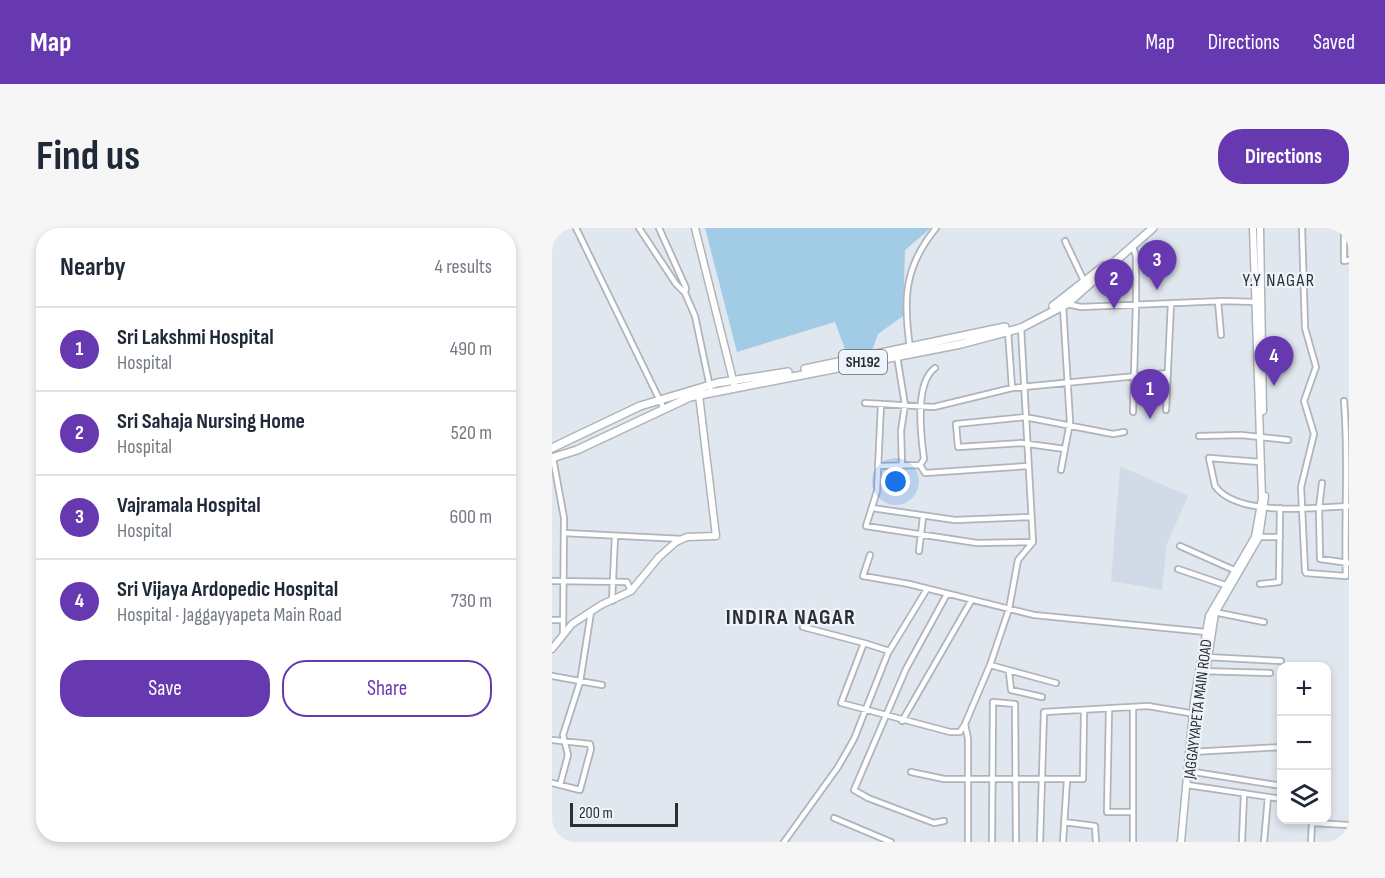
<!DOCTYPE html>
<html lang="en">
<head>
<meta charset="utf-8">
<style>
  body { margin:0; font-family:"Sofia Sans Condensed",sans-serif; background:#f6f6f7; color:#1f2937 }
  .controls { position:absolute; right:18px; bottom:18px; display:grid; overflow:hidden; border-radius:12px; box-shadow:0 3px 9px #0003 }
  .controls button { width:54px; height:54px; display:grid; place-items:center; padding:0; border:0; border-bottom:2px solid #e0e1e3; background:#fff; color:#1f2937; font:30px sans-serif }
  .scale { position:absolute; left:18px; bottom:15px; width:108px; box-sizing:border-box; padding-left:6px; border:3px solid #2c2e31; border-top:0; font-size:16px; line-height:21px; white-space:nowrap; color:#2c2e31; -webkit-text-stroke:4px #eef4fb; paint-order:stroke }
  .you { position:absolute; left:344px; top:254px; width:21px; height:21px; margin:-15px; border:4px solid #fff; border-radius:50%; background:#1a73e8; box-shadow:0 0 0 9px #1a73e833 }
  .badge { display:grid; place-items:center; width:39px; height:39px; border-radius:50%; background:#6739b1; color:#fff; font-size:20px; font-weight:700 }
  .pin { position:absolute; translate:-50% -50px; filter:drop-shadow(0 2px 3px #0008) }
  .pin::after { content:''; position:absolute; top:32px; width:21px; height:18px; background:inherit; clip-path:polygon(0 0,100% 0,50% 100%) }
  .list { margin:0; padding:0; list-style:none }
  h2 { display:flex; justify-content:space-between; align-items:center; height:78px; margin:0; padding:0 24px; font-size:26px }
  h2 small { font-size:20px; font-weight:400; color:#747a83 }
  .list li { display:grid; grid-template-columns:39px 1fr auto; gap:18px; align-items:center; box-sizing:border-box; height:84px; padding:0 24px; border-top:2px solid #e0e1e3 }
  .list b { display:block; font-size:22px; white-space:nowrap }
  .list p { margin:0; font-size:20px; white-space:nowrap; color:#747a83 }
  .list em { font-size:20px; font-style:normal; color:#747a83 }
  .actions { display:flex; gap:12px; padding:18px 24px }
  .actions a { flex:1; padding:14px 0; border:2px solid #6739b1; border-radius:24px; text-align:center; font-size:21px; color:#6739b1 }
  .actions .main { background:#6739b1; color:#fff }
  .icon { flex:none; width:33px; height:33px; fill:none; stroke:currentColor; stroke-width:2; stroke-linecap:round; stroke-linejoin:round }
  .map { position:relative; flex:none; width:797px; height:614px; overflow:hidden; border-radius:24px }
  header { display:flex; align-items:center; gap:36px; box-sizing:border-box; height:84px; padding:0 30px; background:#6739b1; color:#fff }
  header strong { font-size:28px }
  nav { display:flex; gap:33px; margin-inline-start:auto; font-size:21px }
  .intro { display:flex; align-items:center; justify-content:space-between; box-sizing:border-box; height:144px; padding:0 36px }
  h1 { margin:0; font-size:42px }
  .button { padding:15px 27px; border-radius:24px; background:#6739b1; color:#fff; font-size:21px; font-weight:700 }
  main { display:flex; gap:36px; padding:0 36px }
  aside { flex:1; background:#fff; border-radius:24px; box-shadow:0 3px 9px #0003 }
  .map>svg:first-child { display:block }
  .built { fill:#d1dbe8 }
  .water { fill:#a2cce6 }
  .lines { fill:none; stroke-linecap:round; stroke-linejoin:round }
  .street-casing { stroke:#afb4bb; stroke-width:8 }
  .secondary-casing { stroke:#afb4bb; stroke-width:9 }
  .primary-casing { stroke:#afb4bb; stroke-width:10 }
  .street { stroke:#fff; stroke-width:4.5 }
  .secondary { stroke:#fff; stroke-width:6 }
  .primary { stroke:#fff; stroke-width:7 }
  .labels { text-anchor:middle; stroke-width:4.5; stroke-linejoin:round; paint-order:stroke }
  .shield { fill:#eef4fb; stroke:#66696e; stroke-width:1.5 }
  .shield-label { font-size:15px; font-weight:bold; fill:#2c2e31 }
  .street-label { font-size:16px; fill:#2c2e31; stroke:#eef4fb }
  .neighbourhood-label { font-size:18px; letter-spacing:1.5px; fill:#2c2e31; stroke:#eef4fb }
  .district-label { font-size:22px; font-weight:bold; letter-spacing:1.5px; fill:#2c2e31; stroke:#eef4fb }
</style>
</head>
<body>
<header>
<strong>Map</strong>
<nav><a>Map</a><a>Directions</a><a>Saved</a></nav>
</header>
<div class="intro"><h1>Find us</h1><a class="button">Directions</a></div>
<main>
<aside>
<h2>Nearby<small>4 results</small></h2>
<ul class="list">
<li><span class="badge">1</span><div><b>Sri Lakshmi Hospital</b><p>Hospital</p></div><em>490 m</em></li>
<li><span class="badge">2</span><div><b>Sri Sahaja Nursing Home</b><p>Hospital</p></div><em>520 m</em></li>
<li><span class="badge">3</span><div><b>Vajramala Hospital</b><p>Hospital</p></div><em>600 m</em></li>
<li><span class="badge">4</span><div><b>Sri Vijaya Ardopedic Hospital</b><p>Hospital · Jaggayyapeta Main Road</p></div><em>730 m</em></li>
</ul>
<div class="actions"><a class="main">Save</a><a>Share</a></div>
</aside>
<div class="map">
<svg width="797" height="614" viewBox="0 0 797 614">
  <rect width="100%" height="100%" fill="#e1e7ee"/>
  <!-- built -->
  <path class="built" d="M568 238 636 268 615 316 610 362 559 353Z"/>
  <!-- water -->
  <path class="water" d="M153 0H379L353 22 351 88 326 106 318 128 297 132 283 94 185 124Z"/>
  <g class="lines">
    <defs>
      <path id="street" d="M24 0 112 181
        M87 0 124 56 133 65 143 88 159 164
        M107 0 134 60 133 65
        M750 0 753 100 764 139 752 173 762 206 749 259 753 343 754 345 794 348C792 290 797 231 792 173
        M792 0V33L797 32
        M513 13 533 55
        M666 73 669 107
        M515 76 529 79 672 73 704 74
        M456 103 460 160
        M358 120C351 71 352 39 384 0
        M345 128 353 177 349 203 350 238
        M313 175 382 179 460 160 616 145
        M329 176 325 263 314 298 425 315 481 314
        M614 182 619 75
        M581 184 584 76V29L581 18
        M647 208 689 207 736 212
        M513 221 469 215 406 219 404 196 473 189 561 206 572 204
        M1 230 12 290 11 407
        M708 234 657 230 663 258C685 289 761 280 796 278
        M368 237 373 245 476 238
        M368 237 372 231C369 209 362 155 383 140
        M326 238 368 237
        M509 242 518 194 511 78
        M770 255 767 280 768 331 797 335
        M320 280 403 292 479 289
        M12 305 130 311
        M706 309H728
        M628 318 682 342
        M367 323 371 289
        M318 327 311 348 357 356 482 387 654 404
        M626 341 673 357
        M0 353 75 354 79 363
        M708 356 727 354 728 280
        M60 373 63 308
        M662 384 712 394
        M0 392H9
        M251 399 312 415
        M337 423 312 415 289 475 398 504H408L413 496
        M654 429 729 433
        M438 437 504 455
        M648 443 718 445
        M457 444 459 462 490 469
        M0 448 50 457
        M557 482 555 584H581
        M350 493 419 373
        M0 512 38 516 39 521 28 562 0 555
        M639 524 730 519
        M636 543 730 558
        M359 544 392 551H531L532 482
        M8 557 16 527 11 507 28 454 39 384
        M635 557 730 571
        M282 590 339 614
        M392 593 382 595 316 570 302 562 354 441 395 366
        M512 594 543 598 544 614
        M232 614 286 539 302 511 336 425 375 361
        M416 614V511L413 496 438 437 457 381 466 332 481 314 469 100
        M440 614 441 474 463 476 464 614
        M488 614 492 484 596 478 643 486
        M511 614 515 552
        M581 614V480
        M690 614 692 565
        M712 614 716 569
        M759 614 760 595 797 597"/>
      <path id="secondary" d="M143 0 182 156
        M708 0 711 183
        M0 421 20 396 49 377 79 363 107 329 124 314 135 309 164 308 147 167
        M644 477 654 443 663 385 707 309 713 268
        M629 614 642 473 657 388 703 309 710 270 701 0"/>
      <path id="primary" d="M501 78 552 38
        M253 141 453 99
        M0 220 88 178 165 155 236 144
        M0 230 25 222 138 169 409 116 469 100 515 76 601 0"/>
    </defs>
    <!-- street casing -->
    <use href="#street" class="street-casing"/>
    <!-- secondary casing -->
    <use href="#secondary" class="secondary-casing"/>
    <!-- primary casing -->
    <use href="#primary" class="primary-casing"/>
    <!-- street -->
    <use href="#street" class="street"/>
    <!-- secondary -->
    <use href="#secondary" class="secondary"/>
    <!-- primary -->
    <use href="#primary" class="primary"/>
  </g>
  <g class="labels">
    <!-- shield labels -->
    <rect class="shield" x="287" y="122" width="48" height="24" rx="4.5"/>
    <g class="shield-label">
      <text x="311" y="139">SH192</text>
    </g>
    <!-- street labels -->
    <g class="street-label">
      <text transform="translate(645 481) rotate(-83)" y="6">JAGGAYYAPETA MAIN ROAD</text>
    </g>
    <!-- neighbourhood labels -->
    <g class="neighbourhood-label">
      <text x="727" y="58">Y.Y NAGAR</text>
    </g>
    <!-- district labels -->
    <g class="district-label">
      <text x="239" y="396">INDIRA NAGAR</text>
    </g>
  </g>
</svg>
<div class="controls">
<button>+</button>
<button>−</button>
<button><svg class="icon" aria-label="layers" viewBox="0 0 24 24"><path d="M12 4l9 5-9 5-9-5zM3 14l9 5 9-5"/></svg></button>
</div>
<div class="scale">200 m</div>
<div class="you"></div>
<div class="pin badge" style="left:598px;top:191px">1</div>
<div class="pin badge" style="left:562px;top:81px">2</div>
<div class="pin badge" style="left:605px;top:62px">3</div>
<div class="pin badge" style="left:722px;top:158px">4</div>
</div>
</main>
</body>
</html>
